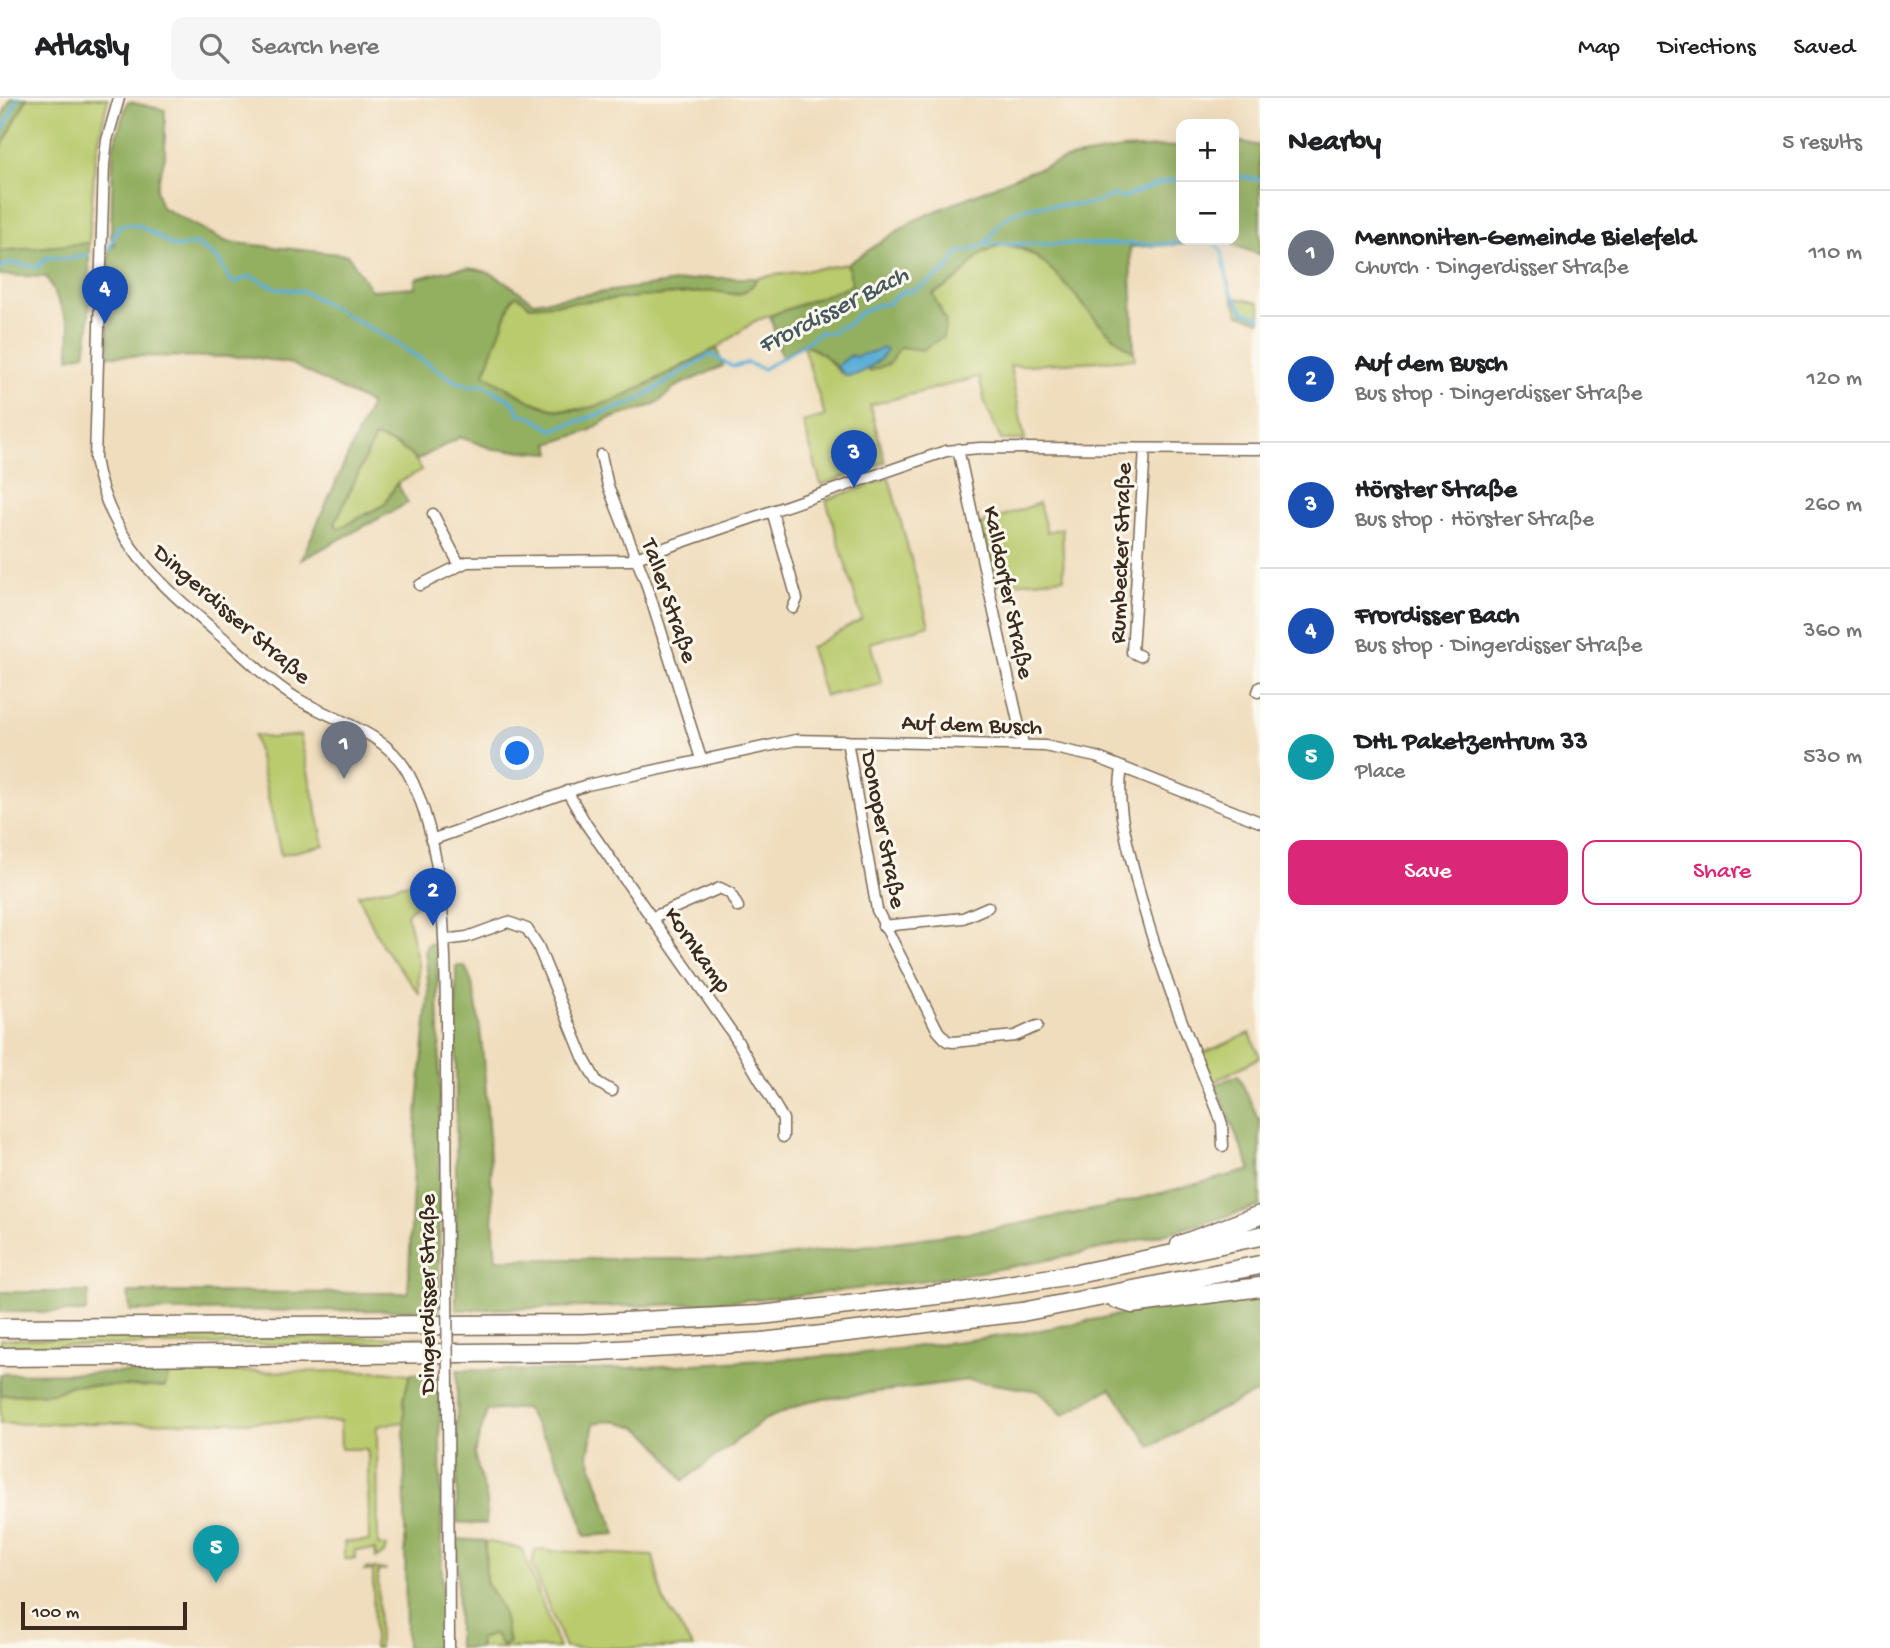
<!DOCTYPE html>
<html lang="en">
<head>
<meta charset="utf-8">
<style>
  body { margin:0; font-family:"Gochi Hand",sans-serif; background:#f6f6f6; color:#202124 }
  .controls { position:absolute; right:21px; top:21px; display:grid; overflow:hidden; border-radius:14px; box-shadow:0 7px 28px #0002 }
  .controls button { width:63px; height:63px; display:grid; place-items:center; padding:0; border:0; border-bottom:2px solid #e0e0e0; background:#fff; color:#202124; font:35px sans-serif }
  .scale { position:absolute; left:21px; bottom:18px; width:166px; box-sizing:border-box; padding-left:7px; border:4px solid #3b2a1e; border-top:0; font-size:19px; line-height:24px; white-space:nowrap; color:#3b2a1e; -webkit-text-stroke:5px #fbf7ec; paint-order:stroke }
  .you { position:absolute; left:518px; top:656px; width:24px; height:24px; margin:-18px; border:5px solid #fff; border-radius:50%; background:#1a73e8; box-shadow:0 0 0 10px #1a73e833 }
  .badge { display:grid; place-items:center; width:46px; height:46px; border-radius:50%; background:#db2777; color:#fff; font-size:23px; font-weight:700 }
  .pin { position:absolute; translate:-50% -58px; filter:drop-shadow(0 2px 4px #0008) }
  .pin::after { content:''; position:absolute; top:37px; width:24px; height:21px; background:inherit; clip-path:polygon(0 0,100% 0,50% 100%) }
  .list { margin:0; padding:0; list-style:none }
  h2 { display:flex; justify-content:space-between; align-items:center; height:91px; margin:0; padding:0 28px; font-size:30px }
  h2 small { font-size:23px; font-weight:400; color:#757577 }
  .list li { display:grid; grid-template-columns:46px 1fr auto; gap:21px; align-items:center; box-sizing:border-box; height:126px; padding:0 28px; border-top:2px solid #e0e0e0 }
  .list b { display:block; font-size:26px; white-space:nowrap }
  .list p { margin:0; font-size:23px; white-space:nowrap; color:#757577 }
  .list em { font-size:23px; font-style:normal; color:#757577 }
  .actions { display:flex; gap:14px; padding:21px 28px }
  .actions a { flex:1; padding:16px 0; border:2px solid #db2777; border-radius:14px; text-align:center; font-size:24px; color:#db2777 }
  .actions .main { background:#db2777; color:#fff }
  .icon { flex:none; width:38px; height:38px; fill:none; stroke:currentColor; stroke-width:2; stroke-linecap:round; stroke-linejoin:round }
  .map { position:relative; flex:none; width:1260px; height:1550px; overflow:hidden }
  header { display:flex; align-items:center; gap:42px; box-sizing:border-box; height:98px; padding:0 35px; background:#fff; border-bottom:2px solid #e0e0e0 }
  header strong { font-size:33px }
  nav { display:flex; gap:38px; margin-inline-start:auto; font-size:24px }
  .search { width:490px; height:63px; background:#f6f6f6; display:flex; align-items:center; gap:18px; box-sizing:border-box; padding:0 24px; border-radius:14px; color:#757577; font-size:26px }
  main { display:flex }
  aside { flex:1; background:#fff }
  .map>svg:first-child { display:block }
  .green { fill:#bacb6e; stroke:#7a7a46; stroke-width:2 }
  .forest { fill:#93af61; stroke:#676c40; stroke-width:2 }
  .water { fill:#5bafd7; stroke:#4b6c7a; stroke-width:2 }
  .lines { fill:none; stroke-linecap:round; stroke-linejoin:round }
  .stream { stroke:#5bafd7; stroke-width:3.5 }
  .minor-casing { stroke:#7a6956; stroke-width:13 }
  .motorway-casing { stroke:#7a6956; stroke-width:21 }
  .minor { stroke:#fff; stroke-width:10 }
  .motorway { stroke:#fff; stroke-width:18 }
  .minor-bridge-casing { stroke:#7a6956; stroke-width:13; stroke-linecap:butt }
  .minor-bridge { stroke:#fff; stroke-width:10 }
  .labels { text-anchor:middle; stroke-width:6; stroke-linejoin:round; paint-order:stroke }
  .street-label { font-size:24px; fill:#3b2a1e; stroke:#fbf7ec }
  .water-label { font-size:26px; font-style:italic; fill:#46595f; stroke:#fbf7ec }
</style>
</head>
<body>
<header>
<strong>Atlasly</strong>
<div class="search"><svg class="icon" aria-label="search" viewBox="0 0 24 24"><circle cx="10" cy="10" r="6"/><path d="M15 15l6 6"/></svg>Search here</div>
<nav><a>Map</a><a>Directions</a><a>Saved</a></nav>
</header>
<main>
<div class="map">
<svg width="1260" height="1550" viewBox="0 0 1260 1550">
  <rect width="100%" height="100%" fill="#fbf7ec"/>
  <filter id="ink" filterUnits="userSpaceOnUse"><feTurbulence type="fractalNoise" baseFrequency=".0143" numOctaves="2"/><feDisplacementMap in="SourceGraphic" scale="14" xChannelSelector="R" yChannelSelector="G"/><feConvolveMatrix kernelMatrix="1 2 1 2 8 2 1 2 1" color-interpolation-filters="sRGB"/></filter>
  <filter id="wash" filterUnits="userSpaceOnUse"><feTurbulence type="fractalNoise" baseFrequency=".00686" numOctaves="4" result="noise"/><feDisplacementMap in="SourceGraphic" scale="28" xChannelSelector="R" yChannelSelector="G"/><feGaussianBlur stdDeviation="1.57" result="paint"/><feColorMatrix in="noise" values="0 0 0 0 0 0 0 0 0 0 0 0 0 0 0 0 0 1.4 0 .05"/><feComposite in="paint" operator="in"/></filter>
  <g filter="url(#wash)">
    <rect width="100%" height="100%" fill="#f0ddbd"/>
    <!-- green -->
    <path class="green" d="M27 0H108L95 61 89 145 0 153V52Z
      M1000 147C1052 147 1092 228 1134 254L1135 261 1010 268 1025 342H1001L985 305 979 279 870 307 885 364 821 387 803 324 825 318 802 245 823 256 840 275 855 277 867 271 870 273 900 249 906 248 933 196 957 181 972 161Z
      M848 166 853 187 755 223 717 250 611 304 588 311H554L531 303 484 276 512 201 517 197 530 208 714 193 738 197 753 187 757 180Z
      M1232 199 1260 205V223L1239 216Z
      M375 339C394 346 412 353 422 372L397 385 384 407 338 431 335 425Z
      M889 380 929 527 870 545 882 586 825 598 810 550 862 521 826 402Z
      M1039 405 1047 434 1062 430 1064 480 993 487 981 426Z
      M254 637 270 640 300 637 324 747 281 757Z
      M425 781 426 797 407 816 418 866 419 895 383 849 358 797Z
      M1250 935 1260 959 1213 984 1201 956Z
      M437 1239V1245L0 1248V1241Z
      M384 1273 410 1276 404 1300V1324L377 1328 378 1447 386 1448 384 1456 376 1460 375 1452H355V1461H344V1444L369 1443 368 1357 367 1351H341L340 1323 0 1326V1297L54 1295 70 1287 164 1289 169 1274Z
      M485 1443 522 1451 559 1550H480L479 1541 495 1536 502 1512 486 1484Z
      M535 1452 653 1458 663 1501 693 1550H565L532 1466Z
      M367 1470 387 1472 378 1473 379 1550H374L373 1473H364Z"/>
    <!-- forest -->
    <path class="forest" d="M11 0H27L0 52V22Z
      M130 4 165 12V58L156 91 161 109 227 144 348 157 371 192 415 189V181C475 164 483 165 533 204L704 180H757C746 200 734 197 714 193L530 208 517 197 512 201 484 276C505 288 528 305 552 311 599 322 674 271 717 250L723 268 675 289 659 304 643 311 608 321 589 333 549 346 551 355 493 351 460 339 417 362 399 348 375 339 335 425 338 431 384 407 397 385 408 405 301 462 371 306 292 266 252 259 109 258V151L115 146 111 140 113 50 127 5Z
      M1243 44 1260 48V157L1226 144 1130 149 1134 254C1120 245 1109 235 1097 223 1076 201 1033 136 998 148 975 155 972 168 957 181 950 187 941 191 933 196L946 224 943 239 922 252 900 249 889 266 870 273 867 271 872 267 866 257 836 269 823 256 802 245 782 259 770 218 852 187 848 166 913 123 1023 76 1065 61 1121 51 1181 48V142H1234V45Z
      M89 145V229L85 256 69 260 70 228 47 179 0 177V153Z
      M437 845 440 981 439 1212 130 1213 128 1194 408 1195 416 1025 429 894 425 851 428 846Z
      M456 868H464C487 890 491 1117 496 1161H760L825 1153 991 1131 1102 1110 1251 1072 1215 987 1238 977 1260 1024V1108C1091 1162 922 1187 746 1202 650 1210 552 1209 456 1212Z
      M0 1194H89L86 1214H0Z
      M1260 1198V1293L1202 1320 1151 1349 1111 1290 1063 1317 1039 1293 969 1282 809 1303 764 1322 683 1383C659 1347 643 1316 594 1325L588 1357 616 1436 585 1438C574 1389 553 1351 525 1310L487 1313 474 1356 487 1402 486 1426 457 1425V1272L577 1273 848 1257 1025 1235 1138 1213Z
      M169 1274 165 1289 71 1287 55 1295 0 1297V1276Z
      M439 1275 443 1550H406L404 1300 410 1276Z
      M457 1441 485 1443 486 1484 502 1512 509 1544 502 1549 495 1536 479 1541 480 1550H458Z"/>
    <!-- water -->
    <path class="water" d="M885 250 887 253C877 265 863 277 846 278L836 269 851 257 854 259Z"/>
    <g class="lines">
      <!-- stream -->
      <path class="stream" d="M0 38 18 0
        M1234 77 1260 82
        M1212 142 1222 154 1229 191 1244 214 1260 219
        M988 146H1167L1189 142
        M109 151 118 129C137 118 159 141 175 149L196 146 218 161 231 183 235 185 250 178 279 191 303 193 391 242 455 283 470 288 482 286 513 304 520 316 532 319 552 332 635 304 710 256 733 269 747 265 763 271C784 259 801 249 820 234L834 235 836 230 849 226C854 216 876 205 887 206L905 192 911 194C927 184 952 174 957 155 1001 148 983 133 1012 116 1034 103 1064 109 1088 106 1096 105 1106 100 1114 97L1120 100C1140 95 1161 81 1181 82
        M0 170 11 165 38 169 47 159 69 161 88 157"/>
    </g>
  </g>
  <g filter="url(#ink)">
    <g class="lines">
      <defs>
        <path id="minor" d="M119 0 107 42 104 67 95 361C110 448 165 490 228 544 252 565 275 589 303 604 339 624 385 635 407 673 450 749 446 884 446 970 447 1044 447 1118 447 1193
          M958 351 1023 646
          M601 357 608 388 646 485 701 661
          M772 413 797 501 793 510
          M433 416 459 466
          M420 487 467 464 630 462 946 353 980 350 1260 351
          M1140 558 1132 554 1145 351
          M1258 594 1260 589
          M847 643 877 812 938 933 947 943 953 944 1015 938 1037 928
          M1122 670C1116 704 1125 736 1133 769 1153 854 1184 931 1217 1011L1222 1026 1223 1048
          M567 693 586 726 735 939 783 1021V1039
          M431 742 587 687 796 642 1045 648 1096 659 1260 724
          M651 820 720 790 730 795 738 809
          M883 828 963 820 988 809
          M444 842 467 839 508 824 527 831 538 848 584 961 597 984 612 993
          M448 1289 449 1550"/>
        <path id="motorway" d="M1180 1147 1260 1117
          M1116 1201 1132 1206 1260 1189
          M0 1230 584 1226 760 1217 963 1194 1077 1176 1260 1138
          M0 1259 580 1254 762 1244 1022 1214 1260 1167"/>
      </defs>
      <!-- minor casing -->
      <use href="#minor" class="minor-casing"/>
      <!-- motorway casing -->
      <use href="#motorway" class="motorway-casing"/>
      <!-- minor -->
      <use href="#minor" class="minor"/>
      <!-- motorway -->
      <use href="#motorway" class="motorway"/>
      <defs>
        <path id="minor-bridge" d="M447 1193 448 1289"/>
      </defs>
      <!-- minor-bridge casing -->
      <use href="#minor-bridge" class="minor-bridge-casing"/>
      <!-- minor-bridge -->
      <use href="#minor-bridge" class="minor-bridge"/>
    </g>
  </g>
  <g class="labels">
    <!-- street labels -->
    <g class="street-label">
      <text transform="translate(1119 455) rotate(-88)" y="8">Rumbecker Straße</text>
      <text transform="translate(1010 494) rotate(78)" y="8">Kalldorfer Straße</text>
      <text transform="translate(671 502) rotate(71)" y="8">Taller Straße</text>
      <text transform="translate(233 515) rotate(41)" y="8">Dingerdisser Straße</text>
      <text transform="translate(972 625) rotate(2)" y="8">Auf dem Busch</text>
      <text transform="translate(885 731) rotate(79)" y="8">Donoper Straße</text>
      <text transform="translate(699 851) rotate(55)" y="8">Kornkamp</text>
      <text transform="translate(426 1196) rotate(-90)" y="8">Dingerdisser Straße</text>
    </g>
    <!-- water labels -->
    <g class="water-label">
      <text transform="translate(832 210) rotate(-27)" y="9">Frordisser Bach</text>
    </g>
  </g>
</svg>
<div class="controls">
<button>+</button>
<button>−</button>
</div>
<div class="scale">100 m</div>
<div class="you"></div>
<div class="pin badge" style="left:344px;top:681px;background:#6b7280">1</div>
<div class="pin badge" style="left:433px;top:828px;background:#1a4fb4">2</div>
<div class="pin badge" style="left:854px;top:390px;background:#1a4fb4">3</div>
<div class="pin badge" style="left:105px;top:226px;background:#1a4fb4">4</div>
<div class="pin badge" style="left:216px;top:1485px;background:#0f9aa8">5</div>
</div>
<aside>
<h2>Nearby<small>5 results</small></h2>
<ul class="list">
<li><span class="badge" style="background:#6b7280">1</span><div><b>Mennoniten-Gemeinde Bielefeld</b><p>Church · Dingerdisser Straße</p></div><em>110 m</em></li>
<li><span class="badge" style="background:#1a4fb4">2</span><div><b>Auf dem Busch</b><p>Bus stop · Dingerdisser Straße</p></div><em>120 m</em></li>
<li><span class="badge" style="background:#1a4fb4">3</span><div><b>Hörster Straße</b><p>Bus stop · Hörster Straße</p></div><em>260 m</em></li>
<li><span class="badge" style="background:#1a4fb4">4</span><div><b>Frordisser Bach</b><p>Bus stop · Dingerdisser Straße</p></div><em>360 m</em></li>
<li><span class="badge" style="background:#0f9aa8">5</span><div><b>DHL Paketzentrum 33</b><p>Place</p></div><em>530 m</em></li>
</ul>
<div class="actions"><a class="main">Save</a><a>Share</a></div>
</aside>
</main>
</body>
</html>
